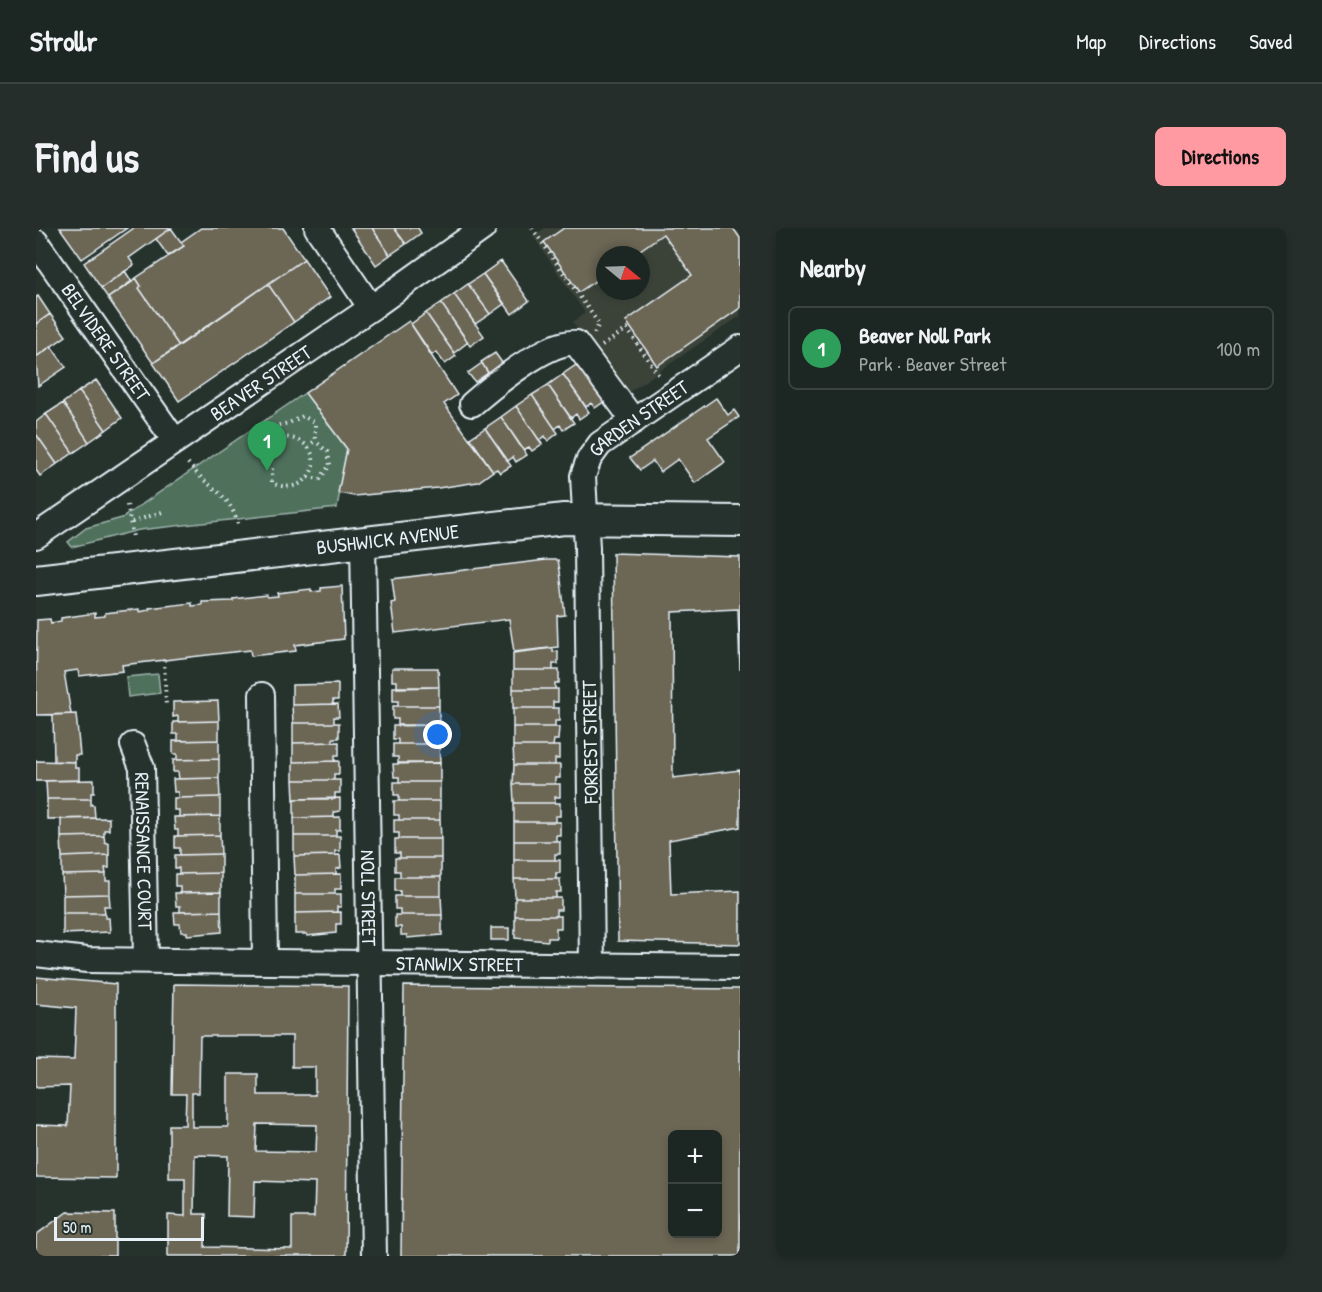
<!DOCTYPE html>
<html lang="en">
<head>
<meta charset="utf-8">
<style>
  body { margin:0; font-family:"Patrick Hand",sans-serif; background:#252e2a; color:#f1f3f6 }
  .controls { position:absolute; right:18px; bottom:18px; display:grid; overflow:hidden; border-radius:9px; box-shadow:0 3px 9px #0003 }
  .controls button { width:54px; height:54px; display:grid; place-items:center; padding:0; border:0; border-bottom:2px solid #3a4340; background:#1c2622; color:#f1f3f6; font:30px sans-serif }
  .compass { position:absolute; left:560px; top:18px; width:54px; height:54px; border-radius:50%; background:#1c2622; box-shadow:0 3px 9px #0003; rotate:109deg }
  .scale { position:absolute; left:18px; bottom:15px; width:150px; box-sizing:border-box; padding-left:6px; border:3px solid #e8f1f8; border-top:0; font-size:16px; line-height:21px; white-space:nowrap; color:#e8f1f8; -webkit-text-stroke:4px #26332d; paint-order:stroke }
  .you { position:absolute; left:402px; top:507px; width:21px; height:21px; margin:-15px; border:4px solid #fff; border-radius:50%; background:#1a73e8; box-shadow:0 0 0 9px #1a73e833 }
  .badge { display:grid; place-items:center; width:39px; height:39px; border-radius:50%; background:#ff9aa2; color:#fff; font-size:20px; font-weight:700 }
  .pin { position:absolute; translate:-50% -50px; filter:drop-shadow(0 2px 3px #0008) }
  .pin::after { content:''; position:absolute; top:32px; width:21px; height:18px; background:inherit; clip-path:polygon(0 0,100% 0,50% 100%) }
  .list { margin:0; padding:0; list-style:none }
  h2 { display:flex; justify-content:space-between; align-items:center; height:78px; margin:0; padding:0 24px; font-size:26px }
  h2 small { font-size:20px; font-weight:400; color:#a0a5a5 }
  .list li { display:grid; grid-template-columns:39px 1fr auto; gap:18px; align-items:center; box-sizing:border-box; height:84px; margin:0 12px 12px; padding:0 12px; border:2px solid #3a4340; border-radius:9px }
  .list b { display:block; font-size:22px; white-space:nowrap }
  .list p { margin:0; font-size:20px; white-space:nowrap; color:#a0a5a5 }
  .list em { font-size:20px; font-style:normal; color:#a0a5a5 }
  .map { position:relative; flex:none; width:704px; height:1028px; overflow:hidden; border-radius:9px }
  header { display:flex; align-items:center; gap:36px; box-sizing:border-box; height:84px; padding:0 30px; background:#1c2622; border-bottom:2px solid #3a4340 }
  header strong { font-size:28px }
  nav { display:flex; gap:33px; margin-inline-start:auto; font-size:21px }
  .intro { display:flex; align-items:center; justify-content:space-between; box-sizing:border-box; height:144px; padding:0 36px }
  h1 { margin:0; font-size:42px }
  .button { padding:15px 27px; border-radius:9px; background:#ff9aa2; color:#111; font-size:21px; font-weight:700 }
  main { display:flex; gap:36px; padding:0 36px }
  aside { flex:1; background:#1c2622; border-radius:9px; box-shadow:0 3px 9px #0003 }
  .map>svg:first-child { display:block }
  .built { fill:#3b4239; fill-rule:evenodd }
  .green { fill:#4f715c; stroke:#9cb1aa; stroke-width:1.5 }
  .building { fill:#6c6654; stroke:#e8f1f8; stroke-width:1.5; fill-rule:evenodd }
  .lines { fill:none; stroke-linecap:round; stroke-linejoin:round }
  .minor-casing { stroke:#e8f1f8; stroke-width:28 }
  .major-casing { stroke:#e8f1f8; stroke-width:34 }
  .path { stroke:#e8f1f8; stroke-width:4; stroke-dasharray:1.5 4.5; stroke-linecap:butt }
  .minor { stroke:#26332d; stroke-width:24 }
  .major { stroke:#26332d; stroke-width:30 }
  .labels { text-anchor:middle; stroke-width:4.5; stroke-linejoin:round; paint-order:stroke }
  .street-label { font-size:20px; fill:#e8f1f8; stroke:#26332d }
</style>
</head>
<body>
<header>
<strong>Strollr</strong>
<nav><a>Map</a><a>Directions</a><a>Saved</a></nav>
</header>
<div class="intro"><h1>Find us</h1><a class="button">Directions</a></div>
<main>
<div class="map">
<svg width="704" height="1028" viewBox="0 0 704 1028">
  <rect width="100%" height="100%" fill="#26332d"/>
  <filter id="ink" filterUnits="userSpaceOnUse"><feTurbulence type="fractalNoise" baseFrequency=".0167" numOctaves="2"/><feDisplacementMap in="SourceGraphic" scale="12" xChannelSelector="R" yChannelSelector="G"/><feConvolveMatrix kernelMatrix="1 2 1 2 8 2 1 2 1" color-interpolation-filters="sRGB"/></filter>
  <g filter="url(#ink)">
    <!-- built -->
    <path class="built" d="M509 0H704V88L587 168 537 94 549 85 497 8ZM569 27H605V63H569Z"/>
    <!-- green -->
    <path class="green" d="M269 165 311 221 301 280 103 302 36 319 32 314 50 300 86 290Z
      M122 446 124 465 92 469 90 449Z"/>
    <!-- building -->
    <path class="building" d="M24 0H91L46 31Z
      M98 0H135L93 30 98 37 65 60 48 35Z
      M135 0 148 18 132 28 120 11Z
      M165 0H247L268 31 143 118 103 60 105 58 100 50 148 18 145 14Z
      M315 0H336L354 27 340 37Z
      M336 0H358L370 16 354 27Z
      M358 0H382L385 5 370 16Z
      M528 0H697L704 10V80L621 138 590 93 656 47 627 6 597 27H569V46L543 64 508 14Z
      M268 31 294 69 258 94 232 56Z
      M465 33 493 73 476 86 447 46Z
      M89 43 96 54 72 70 65 60Z
      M447 46 468 76 454 86 432 56Z
      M100 50 105 58 103 60 143 118 117 135 72 70Z
      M232 56 258 94 143 173 117 135Z
      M432 56 454 86 439 96 418 66Z
      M418 66 448 108 434 118 405 75Z
      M2 68 14 86 0 96V69Z
      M405 75 432 114 418 125 390 85Z
      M390 85 420 128 409 136 400 124 396 127 375 96Z
      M14 86 30 108 0 129V96Z
      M373 93 421 167 408 176 457 243 442 254 402 260 318 268 302 265 311 221 269 165Z
      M15 118 30 139 2 158 0 129Z
      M459 125 467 136 453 146 445 134Z
      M446 135 452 145 439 154 432 145Z
      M543 135 569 173 559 180 555 175 550 179 527 146Z
      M527 146 553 184 543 191 540 186 535 190 512 157Z
      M60 152 86 190 70 202 43 163Z
      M512 157 538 195 527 202 524 197 519 201 496 167Z
      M43 163 70 202 53 214 27 175Z
      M496 167 522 205 512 213 509 208 503 212 480 178Z
      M680 170 692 187 698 182 703 189 672 210 689 234 659 255 642 231 624 244 617 233 604 242 594 230Z
      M27 175 53 214 37 225 10 186Z
      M480 178 506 216 496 223 493 219 487 222 465 189Z
      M10 186 37 225 21 236 0 206V194Z
      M465 189 491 227 480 234 477 229 472 233 449 200Z
      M449 200 475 238 464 245 461 241 457 243 434 210Z
      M0 206 21 236 4 248 0 242Z
      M577 325 704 329V442L702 381 636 384 637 550 704 542V599L633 612 635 666 704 663V716L582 713Z
      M510 332H522L524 343 529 387 521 388 522 419 478 424 473 391 359 405 355 375 359 374 356 351Z
      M306 358 308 411 259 417 260 423 215 428 214 422 86 437 87 443 43 448 42 442 28 444 35 486 0 487 1 392 14 391 15 395 25 393V390L59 385V389L69 388V385L103 381V384L113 382V380L156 375V378L166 377V374L197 373V371L231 367V369L242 368 241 365 275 361V364L285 363V360Z
      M517 420V424L522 423V436H517V442H477V425Z
      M356 440H402L403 459 361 460V453H356Z
      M477 442H523V455H519V461H477Z
      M302 456V472H297V476L256 477V457Z
      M357 459H403V478H362V473H357Z
      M477 461H522V474H517V480H477Z
      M182 473 183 493 142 494V488L137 489V474Z
      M302 476 303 489H298V495H257L256 477Z
      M357 478H403V497H362V491H357Z
      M477 480H523V493H519V499H477Z
      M40 486 44 527H39V534L18 533 17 487Z
      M183 493V512L142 513V506H137V494Z
      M257 495H303V510H297V514L257 515Z
      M403 497V516H362V511H357V498Z
      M477 499H523L522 512H518L517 518H477Z
      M183 512V531L141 532V526H137V513Z
      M303 514V527H299V533L257 534V515Z
      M357 516H403L404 535H362V529H357Z
      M477 518H523V531H519V537H478Z
      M183 531V550L143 551 142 544H137V532Z
      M0 533 39 534V540H43V552L0 553Z
      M303 533V546H298V552H257V534Z
      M404 535V554H363V549H358L357 536Z
      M478 537H524V550H519V556H477Z
      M183 550 184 569 142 570V564H138L137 551Z
      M58 552V565H55V571H11L10 553Z
      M257 552H304V565H299V571H258Z
      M358 554H404V573H363V567H358Z
      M477 556H524V569H519V575H478Z
      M184 569V588L143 589V582H138V570Z
      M304 570V583L298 584V589L258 590V571Z
      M11 571H55V577H58L59 590 11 591Z
      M358 573H404V592H363V587H358Z
      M478 575H524V588H519V594H478Z
      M184 588V607L142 608V602H139L138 589Z
      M304 589V602H300V608H258V590Z
      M73 590V602H68V608L25 609V591Z
      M358 592H404L405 611H363V605H358Z
      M478 594H524V607H520V613H478Z
      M184 607 185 626 144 627V620H139V608Z
      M68 608 69 615H73V627L26 629 25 609Z
      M258 608H304V623H299V627L258 628Z
      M359 611H405V630H364V625H359Z
      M478 613H524V626H519V632H478Z
      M185 626V645L143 646V640H139V627Z
      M73 627V640H69L70 646 26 647V629Z
      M304 627 305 640 300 641V646L259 647 258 628Z
      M359 630H405V649H364V643H359Z
      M478 632H524V645H520V651H478Z
      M185 645V664L144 665V658H139V646Z
      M70 646V653H74V666L27 667 26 647Z
      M305 646V661H299V666H259V647Z
      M359 649H405V668H364V663H359Z
      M478 651H524L525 664H520V670H479Z
      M185 664V683L144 684V678H140L139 665Z
      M73 666 74 678H68L69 685H27V667Z
      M259 666H305V679H301V684L259 685Z
      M359 668H405L406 687H364V681H359Z
      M479 670H525V682H520V688H479Z
      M185 683 186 704 151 707V704H145L144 696H139L138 684Z
      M305 684V696H300V705L271 708V706H259V685Z
      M27 685H69V690H73L74 704 27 706Z
      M359 687H406V707L371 710V707H365V699H359Z
      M479 688H525V700H520V710H512V713L479 710Z
      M455 700H473V712H455Z
      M0 749 80 756V950L0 949V897L32 898 34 858 0 859V831L38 832 40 780 0 776Z
      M138 756 312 758 310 1028H132V987L149 988V950H133V897H149L150 866H136ZM164 808H256V839H279V867H222V846H192V899H156V865H163ZM221 896 281 897 280 924 220 923ZM159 927 192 928 191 988 218 989 219 953 279 955 278 989H256V1021L169 1019 170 986H158Z
      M368 758 704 761V1028H365ZM636 906H682V1006H636Z
      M31 984 79 985V1028H0V1007Z"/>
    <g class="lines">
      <defs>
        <g id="minor">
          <path d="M281 0 335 80"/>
          <path id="s1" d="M0 14 139 213"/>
          <path d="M436 176C458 157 512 112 540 115L598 193"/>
          <path id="s2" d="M0 308 335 80 447 0"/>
          <path id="s3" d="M327 313 338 1028"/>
          <path d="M226 467 229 733"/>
          <path id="s4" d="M97 517 106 540 110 732"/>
          <path id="s5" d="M0 726 51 732 704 739"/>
          <path id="s6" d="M556 738 551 320 547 248 553 231 564 216 704 120"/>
        </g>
        <g id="major">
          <path id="s7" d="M0 352 528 291 704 293"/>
        </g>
      </defs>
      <!-- minor casing -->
      <use href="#minor" class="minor-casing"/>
      <!-- major casing -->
      <use href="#major" class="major-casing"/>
      <!-- path -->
      <path class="path" d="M496 0 563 96 558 106
        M566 118 591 101 624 149
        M245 209C298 210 279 274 236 255V240L227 234 233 218Z
        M233 218 229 211 234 199 253 195 267 188 279 195V213L273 217
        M152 235C172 262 193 262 202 297
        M272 249 284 251 294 237 292 224 279 213
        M91 277 97 309
        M96 294 129 283
        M128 432 130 477"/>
      <!-- minor -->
      <use href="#minor" class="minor"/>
      <!-- major -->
      <use href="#major" class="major"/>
    </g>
  </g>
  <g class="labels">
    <!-- street labels -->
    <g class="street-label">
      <text dy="7" stroke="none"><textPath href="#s1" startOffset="122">BELVIDERE STREET</textPath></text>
      <text dy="7" stroke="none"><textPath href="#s2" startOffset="272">BEAVER STREET</textPath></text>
      <text dy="7" stroke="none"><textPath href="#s6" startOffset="573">GARDEN STREET</textPath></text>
      <text dy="7" stroke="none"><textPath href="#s7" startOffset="354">BUSHWICK AVENUE</textPath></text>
      <text transform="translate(554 514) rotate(-91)" y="7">FORREST STREET</text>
      <text dy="7" stroke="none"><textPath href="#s4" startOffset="108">RENAISSANCE COURT</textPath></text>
      <text dy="7" stroke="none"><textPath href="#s3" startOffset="357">NOLL STREET</textPath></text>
      <text dy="7" stroke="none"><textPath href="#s5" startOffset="424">STANWIX STREET</textPath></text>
    </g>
  </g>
</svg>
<div class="controls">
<button>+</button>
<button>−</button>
</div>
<svg class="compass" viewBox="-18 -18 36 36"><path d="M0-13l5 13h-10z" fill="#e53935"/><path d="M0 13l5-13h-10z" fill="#a0a5a5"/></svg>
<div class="scale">50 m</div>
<div class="you"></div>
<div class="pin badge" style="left:231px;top:243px;background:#2e9e5b">1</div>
</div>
<aside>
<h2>Nearby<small></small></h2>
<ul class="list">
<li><span class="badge" style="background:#2e9e5b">1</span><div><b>Beaver Noll Park</b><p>Park · Beaver Street</p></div><em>100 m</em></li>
</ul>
</aside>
</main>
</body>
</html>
